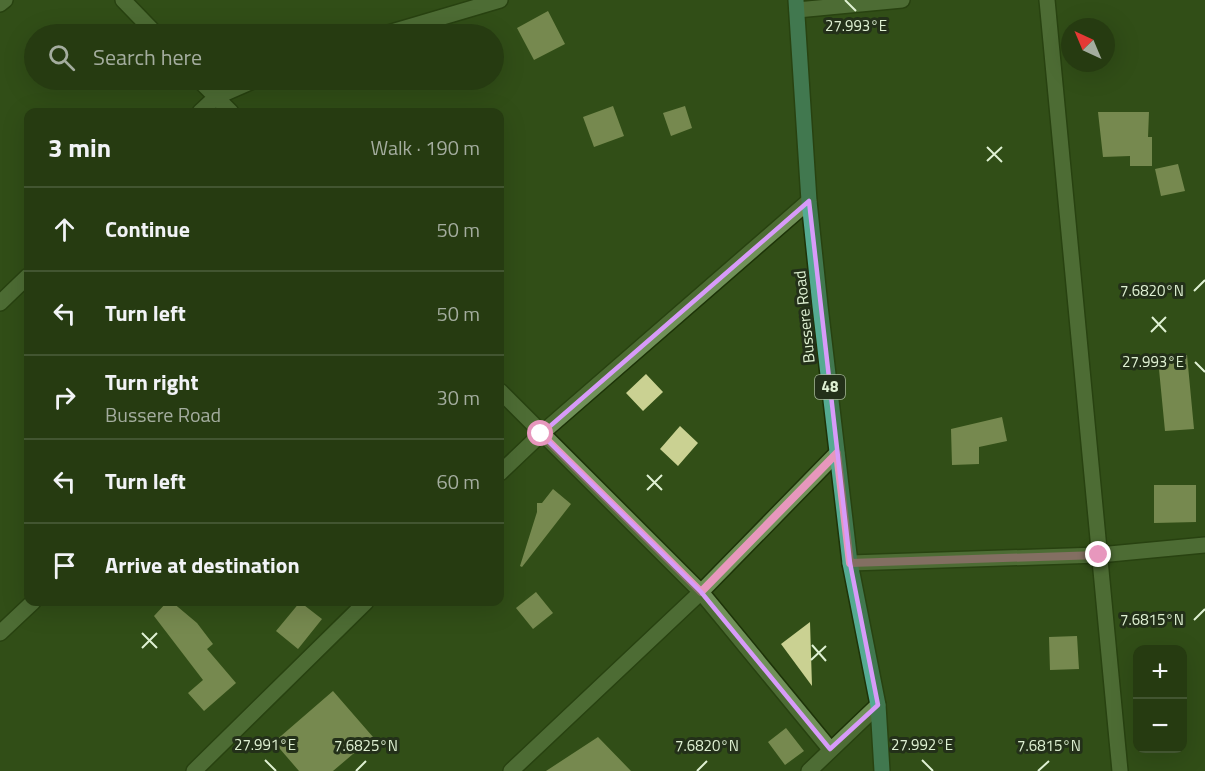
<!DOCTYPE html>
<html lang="en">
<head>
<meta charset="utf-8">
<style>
  body { margin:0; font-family:"Titillium Web",sans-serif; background:#32461f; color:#f1f3f6 }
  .controls { position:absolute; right:18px; bottom:18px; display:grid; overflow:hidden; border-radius:12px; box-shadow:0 6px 24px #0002 }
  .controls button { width:54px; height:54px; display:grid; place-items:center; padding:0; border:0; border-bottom:2px solid #425531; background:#263b11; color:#f1f3f6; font:30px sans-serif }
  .compass { position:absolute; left:1061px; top:18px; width:54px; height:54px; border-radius:50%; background:#263b11; box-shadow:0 6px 24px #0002; rotate:316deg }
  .stop { position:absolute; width:18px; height:18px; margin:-14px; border:4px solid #e797bd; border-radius:50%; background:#fff }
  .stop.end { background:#e797bd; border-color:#fff; box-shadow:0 2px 6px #0008 }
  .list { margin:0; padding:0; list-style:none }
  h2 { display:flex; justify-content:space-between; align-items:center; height:78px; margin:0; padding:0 24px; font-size:26px }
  h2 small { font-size:20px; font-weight:400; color:#a4ad9f }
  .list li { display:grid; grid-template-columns:39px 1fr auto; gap:18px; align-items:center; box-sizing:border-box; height:84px; padding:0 24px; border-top:2px solid #425531 }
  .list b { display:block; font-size:22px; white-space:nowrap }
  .list p { margin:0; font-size:20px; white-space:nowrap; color:#a4ad9f }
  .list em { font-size:20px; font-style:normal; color:#a4ad9f }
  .icon { flex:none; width:33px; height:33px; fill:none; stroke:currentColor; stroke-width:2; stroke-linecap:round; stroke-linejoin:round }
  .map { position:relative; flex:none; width:1205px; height:771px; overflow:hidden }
  .search { position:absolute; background:#263b11; box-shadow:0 6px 24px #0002; left:24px; top:24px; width:480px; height:66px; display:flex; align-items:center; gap:15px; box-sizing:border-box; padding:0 21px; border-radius:33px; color:#a4ad9f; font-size:22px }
  .panel { position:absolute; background:#263b11; box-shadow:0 6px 24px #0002; left:24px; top:108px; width:480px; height:498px; border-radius:12px }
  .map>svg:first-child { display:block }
  .building { fill:#cad192 }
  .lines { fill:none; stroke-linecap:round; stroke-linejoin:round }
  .minor-casing { stroke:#1d3308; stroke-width:18 }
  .major-casing { stroke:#1d3308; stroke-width:18 }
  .minor { stroke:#709158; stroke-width:15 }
  .major { stroke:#54ab92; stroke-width:15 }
  .route { stroke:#e797bd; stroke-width:8 }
  .marked { fill:none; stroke:#d79bf9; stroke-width:4.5; stroke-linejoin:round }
  .ticks { fill:none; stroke:#dff1d3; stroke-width:2 }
  .labels { text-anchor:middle; stroke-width:6; stroke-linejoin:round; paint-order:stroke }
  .shield { fill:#233019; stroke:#a7b79b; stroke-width:1.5 }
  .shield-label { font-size:15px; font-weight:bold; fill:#dff1d3 }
  .street-label { font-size:16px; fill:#dff1d3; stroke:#233019 }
  .ticks-label { font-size:15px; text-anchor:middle; fill:#dff1d3; stroke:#233019; stroke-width:6; stroke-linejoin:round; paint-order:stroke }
</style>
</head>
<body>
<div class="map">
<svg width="1205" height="771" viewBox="0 0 1205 771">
  <rect width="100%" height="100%" fill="#324f17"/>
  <!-- building -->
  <path class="building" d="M548 11 565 44 534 60 517 28Z
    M613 106 624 136 594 147 583 117Z
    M685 106 692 128 671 136 663 113Z
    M1098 112H1149L1148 137H1152V166H1130V156L1103 157Z
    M1178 164 1185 191 1161 196 1155 169Z
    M1187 355 1194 429 1165 431 1158 359Z
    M646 374 663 392 643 411 626 393Z
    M1002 417 1007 441 979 447V464L952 465 951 429Z
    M680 426 698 443 678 466 660 449Z
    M1154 485H1196V522L1154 523Z
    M553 489 571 504 522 567 520 566 537 512V503H542Z
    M536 592 553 613 533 629 516 608Z
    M167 602H172L197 623 213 644 207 649 236 683 204 711 188 693 203 680 154 616Z
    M300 602 322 619 298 649 276 631Z
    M810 622 812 686 781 644Z
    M1077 636 1079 669 1050 670 1049 637Z
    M333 691 373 737 333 771H299L274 742Z
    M786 728 804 751 785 765 768 742Z
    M598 737 631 771H546Z"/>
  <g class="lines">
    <defs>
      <path id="minor" d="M123 0 156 34
        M1047 0 1120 771
        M0 4 5 0
        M797 10 902 0
        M385 34 500 0
        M199 80 231 112
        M200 112 216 97 255 80
        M0 303 28 276
        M500 391 701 592 830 749
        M500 473 541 434 809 201
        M850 563 1099 555 1205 545
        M0 633 33 602
        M194 771 366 602
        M511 771 701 592 837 453
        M809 771 878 705"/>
      <path id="major" d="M796 0 809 201 820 306 850 563 878 705 882 771"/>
    </defs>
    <!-- minor casing -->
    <use href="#minor" class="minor-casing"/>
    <!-- major casing -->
    <use href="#major" class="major-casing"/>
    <!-- minor -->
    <use href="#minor" class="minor"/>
    <!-- major -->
    <use href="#major" class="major"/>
  </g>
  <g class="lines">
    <!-- route -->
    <path class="route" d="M541 434 701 592 837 453 850 563 1099 555"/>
  </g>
  <!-- marked area -->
  <path d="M0 0H1205V771H0ZM809 201 850 563 878 705 830 749 701 592 541 434Z" fill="#324f17" fill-opacity=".55" fill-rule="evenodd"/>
  <path class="marked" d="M809 201 850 563 878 705 830 749 701 592 541 434Z"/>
  <!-- ticks -->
  <path class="ticks" d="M845 0 856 11M987 147 1002 162M987 161 1002 147M1194 291 1205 280M1152 317 1166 332M1151 332 1166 317M1195 362 1205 372M647 475 662 490M647 490 662 475M1194 620 1205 609M142 633 157 648M812 645 826 661M142 648 157 633M811 660 826 646M265 760 276 771M922 760 933 771M356 771 366 761M697 771 707 761M1038 771 1049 761"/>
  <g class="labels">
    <!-- shield labels -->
    <rect class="shield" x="815" y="375" width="30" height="24" rx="4.5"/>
    <g class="shield-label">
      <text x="830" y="392">48</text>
    </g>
    <!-- street labels -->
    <g class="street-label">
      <text transform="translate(804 317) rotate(-96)" y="6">Bussere Road</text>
    </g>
  </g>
  <g class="ticks-label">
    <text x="856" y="31">27.993°E</text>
    <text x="1152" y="296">7.6820°N</text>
    <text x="1153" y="367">27.993°E</text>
    <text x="1152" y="625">7.6815°N</text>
    <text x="265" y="750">27.991°E</text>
    <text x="922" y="750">27.992°E</text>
    <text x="366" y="751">7.6825°N</text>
    <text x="707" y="751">7.6820°N</text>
    <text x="1049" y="751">7.6815°N</text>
  </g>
</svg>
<div class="controls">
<button>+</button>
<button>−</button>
</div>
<svg class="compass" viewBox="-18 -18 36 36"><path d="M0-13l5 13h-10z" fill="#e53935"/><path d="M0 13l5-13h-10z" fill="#a4ad9f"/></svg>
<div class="stop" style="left:541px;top:434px"></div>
<div class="stop end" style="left:1099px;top:555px"></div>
<div class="search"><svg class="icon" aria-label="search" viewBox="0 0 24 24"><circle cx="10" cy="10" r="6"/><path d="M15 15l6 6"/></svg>Search here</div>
<section class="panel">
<h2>3 min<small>Walk · 190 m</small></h2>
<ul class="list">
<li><svg class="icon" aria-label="ahead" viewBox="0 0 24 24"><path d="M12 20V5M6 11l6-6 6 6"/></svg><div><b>Continue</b></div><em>50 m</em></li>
<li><svg class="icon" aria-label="left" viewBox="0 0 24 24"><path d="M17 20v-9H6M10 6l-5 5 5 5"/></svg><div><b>Turn left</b></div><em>50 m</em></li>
<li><svg class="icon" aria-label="right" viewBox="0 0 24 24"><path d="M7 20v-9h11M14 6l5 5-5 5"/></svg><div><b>Turn right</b><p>Bussere Road</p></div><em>30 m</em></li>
<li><svg class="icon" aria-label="left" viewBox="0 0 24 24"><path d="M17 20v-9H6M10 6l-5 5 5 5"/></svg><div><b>Turn left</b></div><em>60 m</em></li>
<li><svg class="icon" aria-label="arrive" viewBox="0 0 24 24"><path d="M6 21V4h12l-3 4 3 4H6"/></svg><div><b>Arrive at destination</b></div></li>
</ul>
</section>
</div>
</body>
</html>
